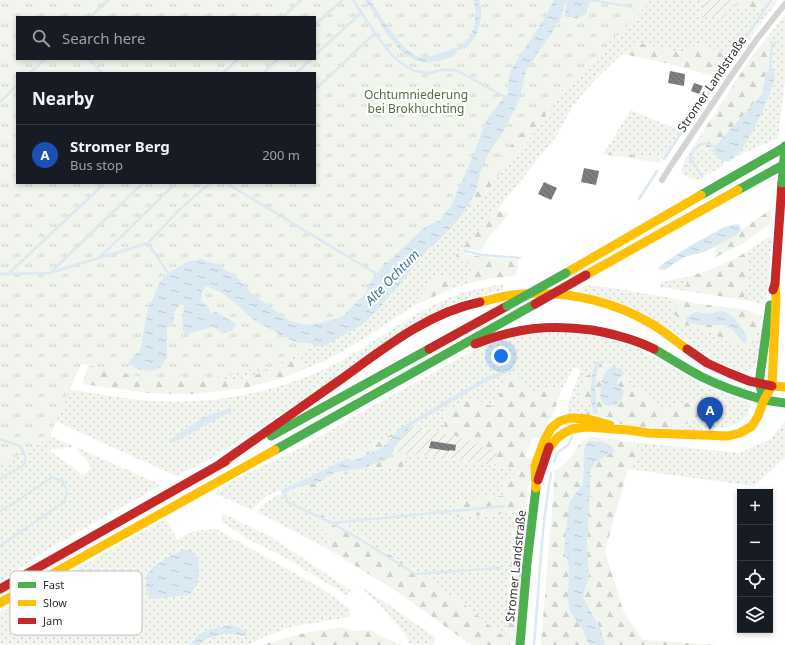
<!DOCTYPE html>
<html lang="en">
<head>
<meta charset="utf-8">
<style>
  body { margin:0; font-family:"Noto Sans",sans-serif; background:#20242c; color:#f1f3f6 }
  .controls { position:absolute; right:12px; bottom:12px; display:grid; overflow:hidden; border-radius:0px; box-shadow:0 2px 6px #0003 }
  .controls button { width:36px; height:36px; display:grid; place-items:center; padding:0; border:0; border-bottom:1px solid #363941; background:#171b24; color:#f1f3f6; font:20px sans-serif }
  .you { position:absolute; left:501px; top:356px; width:14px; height:14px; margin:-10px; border:3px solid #fff; border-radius:50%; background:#1a73e8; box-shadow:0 0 0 6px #1a73e833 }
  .badge { display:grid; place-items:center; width:26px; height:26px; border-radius:50%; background:#db2777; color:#fff; font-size:13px; font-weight:700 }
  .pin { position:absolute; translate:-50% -33px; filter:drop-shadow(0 1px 2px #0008) }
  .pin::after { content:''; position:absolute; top:21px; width:14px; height:12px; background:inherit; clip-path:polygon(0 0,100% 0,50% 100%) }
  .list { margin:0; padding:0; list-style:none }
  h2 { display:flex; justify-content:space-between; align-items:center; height:52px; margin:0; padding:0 16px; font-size:17px }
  h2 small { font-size:13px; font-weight:400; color:#9ea1a6 }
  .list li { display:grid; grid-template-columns:26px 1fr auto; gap:12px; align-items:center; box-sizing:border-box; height:60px; padding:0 16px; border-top:1px solid #363941 }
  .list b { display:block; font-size:15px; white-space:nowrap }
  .list p { margin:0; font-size:13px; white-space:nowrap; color:#9ea1a6 }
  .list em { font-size:13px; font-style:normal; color:#9ea1a6 }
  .icon { flex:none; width:22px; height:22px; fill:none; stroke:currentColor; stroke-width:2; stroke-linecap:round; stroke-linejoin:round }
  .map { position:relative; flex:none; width:785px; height:645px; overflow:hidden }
  .search { position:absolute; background:#171b24; box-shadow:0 2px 6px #0003; left:16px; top:16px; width:300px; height:44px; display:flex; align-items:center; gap:10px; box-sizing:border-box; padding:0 14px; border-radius:0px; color:#9ea1a6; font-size:15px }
  .panel { position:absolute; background:#171b24; box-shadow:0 2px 6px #0003; left:16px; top:72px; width:300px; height:112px; border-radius:0px }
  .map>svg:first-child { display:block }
  .grass { fill:url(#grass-dots) }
  .forest { fill:url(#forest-firs); fill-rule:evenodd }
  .park { fill:url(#park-tufts); fill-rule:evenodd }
  .garden { fill:url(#garden-furrows) }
  .water { fill:url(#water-ripples) }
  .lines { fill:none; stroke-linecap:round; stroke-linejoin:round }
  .stream { stroke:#dbe9f2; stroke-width:2.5 }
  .building { fill:url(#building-back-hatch) }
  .street { stroke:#d4d4d4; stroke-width:6 }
  .fast { stroke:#4caf50; stroke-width:9 }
  .slow { stroke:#ffc107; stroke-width:9 }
  .jam { stroke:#c62828; stroke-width:9 }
  .fast-bridge { stroke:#4caf50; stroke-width:9 }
  .jam-bridge { stroke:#c62828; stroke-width:9 }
  .labels { text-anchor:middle; stroke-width:4; stroke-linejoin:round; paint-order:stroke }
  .street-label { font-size:12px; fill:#303030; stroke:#fff }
  .park-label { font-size:12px; fill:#546d3d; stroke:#fff }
  .water-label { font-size:13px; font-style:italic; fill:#3d7394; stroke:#fff }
  .key { fill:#fff; stroke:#c1c1c1; stroke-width:1 }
  .key-label { font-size:11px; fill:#303030 }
</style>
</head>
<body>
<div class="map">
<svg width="785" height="645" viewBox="0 0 785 645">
  <defs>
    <pattern id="grass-dots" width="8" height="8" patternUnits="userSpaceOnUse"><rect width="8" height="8" fill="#f1f5ed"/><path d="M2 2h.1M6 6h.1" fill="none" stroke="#cfd2cc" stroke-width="1.8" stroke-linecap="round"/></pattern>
    <pattern id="forest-firs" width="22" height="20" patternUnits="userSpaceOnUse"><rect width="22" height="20" fill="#f1f5ed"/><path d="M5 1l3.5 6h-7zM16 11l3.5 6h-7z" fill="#cfd2cc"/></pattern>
    <pattern id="park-tufts" width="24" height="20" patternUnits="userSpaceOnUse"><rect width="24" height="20" fill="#f1f5ed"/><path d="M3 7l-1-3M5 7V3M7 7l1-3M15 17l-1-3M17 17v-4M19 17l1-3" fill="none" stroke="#cfd2cc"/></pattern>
    <pattern id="garden-furrows" width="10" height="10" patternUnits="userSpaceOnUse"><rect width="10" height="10" fill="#f1f5ed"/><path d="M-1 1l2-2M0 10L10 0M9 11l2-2" fill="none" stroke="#cfd2cc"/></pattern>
    <pattern id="water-ripples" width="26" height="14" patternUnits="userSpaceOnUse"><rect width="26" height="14" fill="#dbe9f2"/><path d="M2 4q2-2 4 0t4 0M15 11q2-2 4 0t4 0" fill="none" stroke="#bcc8d0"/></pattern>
    <pattern id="building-back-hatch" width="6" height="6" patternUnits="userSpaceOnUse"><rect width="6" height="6" fill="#7f7f7f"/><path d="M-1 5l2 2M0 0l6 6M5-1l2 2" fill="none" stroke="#686868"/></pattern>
  </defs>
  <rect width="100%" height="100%" fill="#fff"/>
  <!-- grass -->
  <path class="grass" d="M598 0H688L703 3 724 19 727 7H736L762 9 768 0H778L736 58 698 44 683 53 635 42 596 79 574 104 557 135 497 210 455 256 475 267 469 277 468 284 454 288 448 278 416 301 417 304C380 327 345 354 305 369L306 364 236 380 215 378 209 379 167 378V368L267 328 325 346 363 324 378 310 400 284 428 249 435 245 437 242 447 232 467 207 473 205 488 190 504 167 534 133 550 110 559 93 607 49 593 40Z
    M785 15V80L778 138 736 157 746 142 758 119 767 101 774 77 770 68 768 71 770 42 766 39Z
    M631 110 681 131 663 158 605 151Z
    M705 149 712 150C716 157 718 161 726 161L723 166 698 180 693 179 682 174 683 163 689 153Z
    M772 235 769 278 765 305 756 302 744 300 749 262V250Z
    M686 277 687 291 659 287 661 282Z
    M503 284V290L470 298 448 306 424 318 323 387 241 440 212 458 176 476 15 403 0 382C13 383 26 384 39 385 77 390 115 398 153 401 209 405 265 394 316 373 350 359 378 337 410 318 424 309 440 301 456 295 471 290 487 287 503 284Z
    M585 285 613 288 671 298 673 312 683 324 711 333 737 345 746 347 755 341 758 327 762 329 758 354 754 367 748 372 739 371 719 362 659 323 635 310 612 300 577 291Z
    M545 333H568L593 335 617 342 639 349 706 387 747 402 751 407H749V414C735 429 721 428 702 428V431L675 429 697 419 709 409 707 401 691 402 665 408 652 403 648 391 632 389 623 371 619 367H611L597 361 595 364 593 373 586 376 580 399 591 405 593 409 587 410 585 415H568C565 405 577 383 580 372L579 369 574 368 562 389 549 388 533 392 523 386 496 407 471 399 445 412 444 433 416 426 410 427 438 409 486 382 513 371H501L487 377 462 391 398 431 313 475 265 497 252 510 214 493 236 479 271 462 304 446 351 418 469 353 498 341 520 335Z
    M0 414 73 446 72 447 49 450 69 465 76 469 81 475 86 473 91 468 86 459 78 452V448L161 485 52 547 0 581Z
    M785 420V458L754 486 628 469 640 456 641 449 630 442 739 453 771 439Z
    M406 453 514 469V478H502L503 496 457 500V517L514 513 506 636 500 634 465 605 412 569 350 529 317 512 313 520 329 537 328 549 257 512 262 506 277 495 295 493 320 486 339 475 367 468 403 467Z
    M222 513 271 537 352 591 346 595 284 557 248 539 222 522Z
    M165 519 177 540 194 531 216 529 323 589 350 609 349 617 290 627 257 640 249 645H199C206 639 223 633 232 634 235 634 239 636 242 637L246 634 235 625C224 625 211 627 201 634 196 636 192 641 189 645H0V612Z
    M357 584 392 607 436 638 432 645H414L409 643 405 634 382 607Z"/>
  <!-- forest -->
  <path class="forest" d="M738 0H768L762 9 736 7Z
    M593 39 607 49 559 93 550 110 534 133 504 167 488 190 473 205 467 207 475 194 480 174Z
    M766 39 770 42 768 71 766 73 762 94 712 150 705 149 689 153 754 53Z
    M635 42 683 53 698 44 732 56 717 77 670 64 623 54Z
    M605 151 660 158V163L602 154Z
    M771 209 772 223 742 244 714 258 716 246 737 235 741 230Z
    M497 210 509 214 490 236 481 251 468 249 465 252 466 254 482 257 519 260 516 276 487 279 468 284 469 277 475 267 455 256Z
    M749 250V262L744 300 687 291 686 277C708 271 731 263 749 250Z
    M439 274 448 278 454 288 417 304 416 301Z
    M671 298 693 303 743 309 762 316 755 341 747 347 737 345 711 333 683 324 673 312ZM720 311 743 343 733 330 724 325 685 318 695 312 707 314Z
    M287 361H302L306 364 305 369 279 379 245 388 192 394 148 393 82 384 88 365 167 368V378L209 379C218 377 227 380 237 380 254 378 271 368 287 361Z
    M600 362 611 367 606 371 618 385V379L623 376 624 373 632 389 648 391 652 403 665 408 691 402 707 401 709 408 697 419 675 429 632 426 604 421 585 415 587 410 593 409V413L597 415C596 397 594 379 600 362Z
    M518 373 523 385 533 392 549 388 562 389 554 411 540 437 532 439 525 456 532 460 528 492 516 641 510 642V645H471L396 591 328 549 329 537 313 520 316 512 350 529 412 569 465 605 500 634 506 636 514 513 457 517V500L503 496 502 478H514V469L496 466 497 452 466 439 444 433 445 412 471 399 495 407 506 377Z
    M593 373 591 402V405L580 399 578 391 586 376Z
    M398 431 384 446 371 453 352 461 347 458Z
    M595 437 630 442 641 449 640 456 628 469 605 551 624 613 643 640 718 645H605L601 630 583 597 586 586 589 580 587 546 590 488V471L595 463 607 455 615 452C606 446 597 437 586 443L584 451 583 483 580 488 577 491 564 550 569 568 568 595 569 610 583 630 589 645H541L555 471C561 467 567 462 572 456 580 444 579 439 595 437Z
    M393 451 406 453 403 467 367 468 339 475 320 486 295 493 286 494 287 491 299 487 318 483 336 472 367 468 372 464 381 462 391 457Z
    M342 627 352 631 371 630 378 635 401 645H263C289 635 315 631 342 627Z"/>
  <!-- park -->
  <path class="park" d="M0 0H651L636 17 548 101 397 283 343 334 273 366 209 378 142 377 81 364 49 438 0 466ZM17 17H315V59H17ZM17 73H315V183H17Z"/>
  <!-- garden -->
  <path class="garden" d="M688 0H738L736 7H727L724 19 701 17 703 3Z
    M416 426 466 439 497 452 496 466 393 451 401 438 410 427Z"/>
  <!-- water -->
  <path class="water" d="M365 0H370C379 13 405 57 421 57 432 57 443 52 454 48L457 50V53L451 57 439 61 424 63 415 60 407 56 399 49 386 33 380 22Z
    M474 0H479C480 3 481 7 481 10 482 23 476 42 464 49L463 46 465 43V41C477 33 476 13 474 0Z
    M554 0H598L632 6 633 7 632 8 590 1 586 13 576 19 565 13 567 2 565 3 560 21 526 71 519 101 500 137 489 152 480 174 475 194 461 216 447 232 437 242 435 245 428 249 400 284 378 310 363 324 325 346H318L308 343H297L285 337 254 320 241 308 221 292 206 286 202 292 201 301 209 307 210 313 216 312 236 324 232 331 222 333 213 327 186 334 182 329 184 305 180 304 175 311 173 322 167 329V357L161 367 151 371 141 370 128 364 131 359 140 351 148 309 160 282 168 273 187 262 201 259 218 265 237 277 252 294 290 321 307 325 325 322 342 317 366 293 368 286 373 278 377 274 384 263 389 261 425 227 440 220 452 204 472 158 487 119 508 92V83L511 70 547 14Z
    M770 68 773 69C774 72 775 76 774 79 771 96 749 143 736 156 727 166 718 162 712 150L762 94 766 73Z
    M737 224 740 225 741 230 737 235 716 246 704 252 684 257 672 265 670 267 664 270 658 269 661 265 688 247 724 227Z
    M720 311 728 313 735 319 742 328 747 338 746 343H743L733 330 724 325H699L688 322 685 318 695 312 707 314Z
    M596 361 600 362C596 373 595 387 596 398 596 404 598 409 597 415L593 413C593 408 591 405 591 400 591 388 591 371 596 361Z
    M512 367 514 368 513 371 486 382 414 424 401 438 393 451 391 457 381 462 372 464 367 468 336 472 318 483 299 487 288 491 286 494 282 495 281 490 313 475 347 458 352 461 371 453 384 446 398 430 412 421 462 391 487 377Z
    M611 367C616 367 622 367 624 373L623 376 618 379V385L624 391 622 398 616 405 608 406 602 403 600 394 602 380 606 371Z
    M230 408 232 410 231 412 215 420 179 440 172 442 169 440 204 417Z
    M590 441C601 441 611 442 615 452L607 455 595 463 590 471V488L587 546 589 580 586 586 583 597 601 630 605 645H589L583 630 569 610 568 595 569 568 564 550 569 504 577 491 580 488 583 483 584 451 586 443Z
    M184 550 192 551 198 558 199 574 197 585 189 595 150 599 146 589 147 575 153 567 170 556Z
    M228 625H235L246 632V634L247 635C241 638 238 634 232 634 222 633 206 638 199 645H189L199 634 211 629Z"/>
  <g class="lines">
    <!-- stream -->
    <path class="stream" d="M353 0 375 33 390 53 400 62 414 71 430 73 441 70H456L507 98
      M90 17 108 0
      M283 17 301 0
      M315 25 342 0
      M455 50 465 47
      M315 55 362 12
      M89 59 102 73
      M725 68 771 0
      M770 70 772 44 776 43
      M30 73 45 59
      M223 73 238 59
      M263 73 278 59
      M296 73 311 59
      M315 90 375 33
      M0 102 17 85
      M701 104 721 75
      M664 159 693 115
      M702 177 690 158C693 150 699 141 709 144 713 146 714 147 719 147
      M226 183 380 276
      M639 199 657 171
      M148 243 170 276
      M465 251 482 255 520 258
      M99 258 176 183
      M50 273 143 183
      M0 274 50 273 148 243 178 211 210 183
      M8 274 105 183
      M0 439 20 446 26 457 24 465 0 479
      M554 462 557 453 569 444 572 436
      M284 492 285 496 288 502 332 523 504 506
      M0 511 11 505 52 477 62 481 65 486 67 493 64 502 51 511 0 546
      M332 523 366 543 415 574 500 568
      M534 645C539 588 541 529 551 473"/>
  </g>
  <!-- building -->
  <path class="building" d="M670 71 685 74 684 86 668 83Z
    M694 83 703 86 699 94 691 91Z
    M584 168 599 171 596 185 581 182Z
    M544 182 557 188 551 200 538 194Z
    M431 441 456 445 455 451 449 450V451L429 448Z"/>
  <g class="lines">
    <!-- street -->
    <path class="street" d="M662 180 670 167 731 76 757 39 785 4"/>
    <!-- fast -->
    <path class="fast" d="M738 190 785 164
      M701 195 785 147
      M654 349C670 358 686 369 702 377 722 387 743 394 764 400
      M764 400 759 383 770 305
      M764 400 785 403
      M271 436 429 349
      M275 450 535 304
      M520 645 527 563 536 488"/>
    <!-- slow -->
    <path class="slow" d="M566 273 701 195
      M586 275 738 190
      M480 302C491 300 502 296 513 295 561 290 608 299 650 323 663 330 675 341 687 349
      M772 386 785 387
      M547 451 557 438 564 433 572 429 586 427 628 430 649 433 728 436 740 433 752 426 758 416 764 400 772 386 776 299 775 284
      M536 488 535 466 544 441 551 428 560 421 570 418 588 419 610 425
      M0 603 275 450"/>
    <!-- jam -->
    <path class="jam" d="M773 290 775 284 782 183
      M475 344C516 328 549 324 592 330 614 334 634 339 654 349
      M429 349 507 306
      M687 349 707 363 729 373 749 381 772 386
      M220 464C260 436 300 408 340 380 383 349 427 313 480 302
      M538 480 549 447
      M0 589 226 461"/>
    <!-- fast-bridge -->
    <path class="fast-bridge" d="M782 183 785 146
      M507 306 566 273"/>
    <!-- jam-bridge -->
    <path class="jam-bridge" d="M535 304 586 275"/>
  </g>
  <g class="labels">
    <!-- street labels -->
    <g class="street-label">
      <text transform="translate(712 84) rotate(-56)" y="4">Stromer Landstraße</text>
      <text transform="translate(516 566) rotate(-84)" y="4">Stromer Landstraße</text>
    </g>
    <!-- park labels -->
    <g class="park-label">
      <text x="416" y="99">Ochtumniederung<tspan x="416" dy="14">bei Brokhuchting</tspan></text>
    </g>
    <!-- water labels -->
    <g class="water-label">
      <text transform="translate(392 277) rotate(-46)" y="5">Alte Ochtum</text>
    </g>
  </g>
  <!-- legend -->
  <rect x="10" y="571" width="132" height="64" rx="6" class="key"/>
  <rect x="18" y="582" width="18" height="6" fill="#4caf50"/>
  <rect x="18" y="600" width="18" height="6" fill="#ffc107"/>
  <rect x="18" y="618" width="18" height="6" fill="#c62828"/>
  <g class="key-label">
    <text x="43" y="589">Fast</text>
    <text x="43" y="607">Slow</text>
    <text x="43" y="625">Jam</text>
  </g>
</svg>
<div class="controls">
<button>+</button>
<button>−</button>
<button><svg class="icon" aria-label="locate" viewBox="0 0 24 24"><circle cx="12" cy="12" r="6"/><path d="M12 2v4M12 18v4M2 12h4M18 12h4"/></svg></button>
<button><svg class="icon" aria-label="layers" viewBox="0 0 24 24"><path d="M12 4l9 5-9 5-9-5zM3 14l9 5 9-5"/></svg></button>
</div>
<div class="you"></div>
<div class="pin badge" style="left:710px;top:430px;background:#1a4fb4">A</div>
<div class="search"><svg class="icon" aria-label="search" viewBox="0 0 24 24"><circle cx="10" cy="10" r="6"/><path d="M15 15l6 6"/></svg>Search here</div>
<section class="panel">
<h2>Nearby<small></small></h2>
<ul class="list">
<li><span class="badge" style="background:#1a4fb4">A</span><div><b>Stromer Berg</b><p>Bus stop</p></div><em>200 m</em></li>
</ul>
</section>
</div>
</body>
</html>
